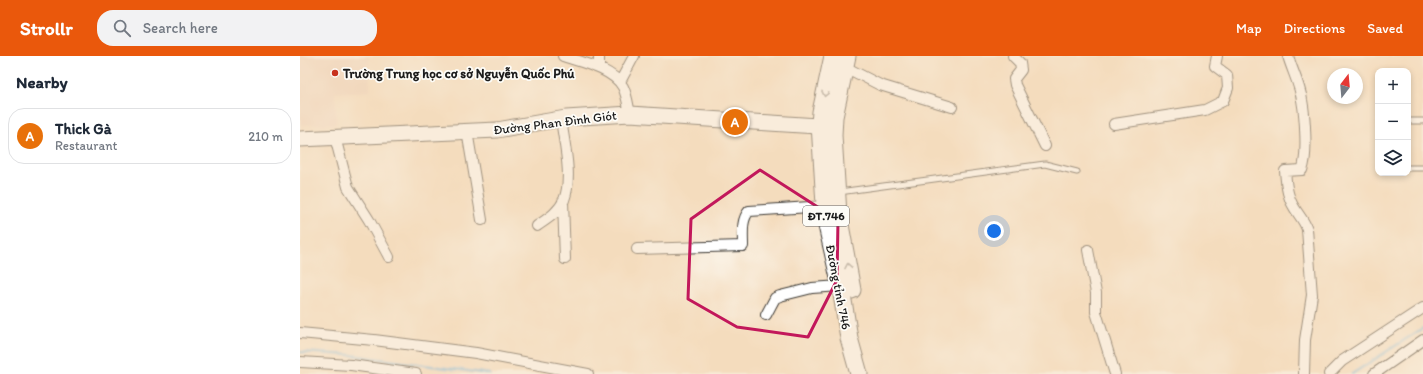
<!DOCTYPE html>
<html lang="en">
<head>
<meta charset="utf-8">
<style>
  body { margin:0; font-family:Itim,sans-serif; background:#f2f2f3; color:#1f2937 }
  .controls { position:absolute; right:12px; top:12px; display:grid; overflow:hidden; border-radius:8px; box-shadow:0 2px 6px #0003 }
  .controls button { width:36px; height:36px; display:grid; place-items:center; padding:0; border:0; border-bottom:1px solid #e0e1e3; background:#fff; color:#1f2937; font:20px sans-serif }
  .compass { position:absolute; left:1027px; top:12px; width:36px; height:36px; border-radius:50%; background:#fff; box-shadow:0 2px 6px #0003; rotate:16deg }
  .you { position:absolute; left:694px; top:175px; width:14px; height:14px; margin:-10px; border:3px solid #fff; border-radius:50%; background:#1a73e8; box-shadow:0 0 0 6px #1a73e833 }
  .badge { display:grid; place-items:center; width:26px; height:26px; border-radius:50%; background:#ea580c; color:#fff; font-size:13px; font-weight:700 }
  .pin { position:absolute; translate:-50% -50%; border:2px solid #fff; box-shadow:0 1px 4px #0006 }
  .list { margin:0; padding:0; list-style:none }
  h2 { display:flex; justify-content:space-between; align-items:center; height:52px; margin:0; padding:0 16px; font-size:17px }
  h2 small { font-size:13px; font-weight:400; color:#747a83 }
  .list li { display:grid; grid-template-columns:26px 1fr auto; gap:12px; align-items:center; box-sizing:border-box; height:56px; margin:0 8px 8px; padding:0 8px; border:1px solid #e0e1e3; border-radius:16px }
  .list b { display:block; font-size:15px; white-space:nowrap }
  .list p { margin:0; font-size:13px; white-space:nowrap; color:#747a83 }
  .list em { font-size:13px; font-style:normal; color:#747a83 }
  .icon { flex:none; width:22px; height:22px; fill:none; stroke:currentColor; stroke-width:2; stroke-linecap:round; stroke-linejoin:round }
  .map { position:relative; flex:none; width:1123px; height:318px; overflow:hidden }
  header { display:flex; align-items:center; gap:24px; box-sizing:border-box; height:56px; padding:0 20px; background:#ea580c; color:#fff }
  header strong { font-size:19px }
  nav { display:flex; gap:22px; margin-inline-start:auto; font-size:14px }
  .search { width:280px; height:36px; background:#f2f2f3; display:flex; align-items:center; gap:10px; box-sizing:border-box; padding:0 14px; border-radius:16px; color:#747a83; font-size:15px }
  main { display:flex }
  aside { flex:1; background:#fff }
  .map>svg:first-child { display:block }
  .built { fill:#eed1bb }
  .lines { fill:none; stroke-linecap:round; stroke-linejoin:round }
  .stream { stroke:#63b1dd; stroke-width:2.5 }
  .lane-casing { stroke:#3c3934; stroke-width:7 }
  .street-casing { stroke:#3c3934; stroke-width:12 }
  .secondary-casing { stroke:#3c3934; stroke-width:17 }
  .primary-casing { stroke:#3c3934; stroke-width:19 }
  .lane { stroke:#fff; stroke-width:5 }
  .street { stroke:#fff; stroke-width:10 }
  .secondary { stroke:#fff; stroke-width:15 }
  .primary { stroke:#fff; stroke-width:17 }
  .oneway { stroke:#999 }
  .marked { fill:none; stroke:#c2185b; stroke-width:3; stroke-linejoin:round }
  .poi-dot { fill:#c8321e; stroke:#fdfcf7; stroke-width:1.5 }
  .labels { text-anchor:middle; stroke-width:3.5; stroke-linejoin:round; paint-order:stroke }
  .shield { fill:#fdfcf7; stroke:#605f5e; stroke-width:1 }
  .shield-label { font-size:12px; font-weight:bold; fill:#1c1c1c }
  .poi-label { font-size:13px; font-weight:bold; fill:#1c1c1c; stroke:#fdfcf7; text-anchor:start }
  .street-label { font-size:13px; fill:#1c1c1c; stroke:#fdfcf7 }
</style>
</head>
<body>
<header>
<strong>Strollr</strong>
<div class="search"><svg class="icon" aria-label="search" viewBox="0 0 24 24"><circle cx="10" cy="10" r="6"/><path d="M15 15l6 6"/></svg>Search here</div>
<nav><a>Map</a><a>Directions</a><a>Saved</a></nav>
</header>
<main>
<aside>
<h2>Nearby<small></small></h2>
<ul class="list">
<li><span class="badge" style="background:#e8710a">A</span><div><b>Thick Gà</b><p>Restaurant</p></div><em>210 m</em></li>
</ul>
</aside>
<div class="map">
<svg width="1123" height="318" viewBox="0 0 1123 318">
  <rect width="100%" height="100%" fill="#fdfcf7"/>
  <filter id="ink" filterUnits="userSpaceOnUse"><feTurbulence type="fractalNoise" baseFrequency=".025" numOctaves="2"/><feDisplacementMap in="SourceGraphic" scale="8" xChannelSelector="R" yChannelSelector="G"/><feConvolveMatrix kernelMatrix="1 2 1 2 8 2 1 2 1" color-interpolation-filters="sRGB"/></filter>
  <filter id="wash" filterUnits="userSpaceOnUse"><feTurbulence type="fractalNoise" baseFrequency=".012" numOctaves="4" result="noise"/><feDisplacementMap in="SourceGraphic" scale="16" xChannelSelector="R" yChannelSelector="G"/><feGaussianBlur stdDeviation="0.9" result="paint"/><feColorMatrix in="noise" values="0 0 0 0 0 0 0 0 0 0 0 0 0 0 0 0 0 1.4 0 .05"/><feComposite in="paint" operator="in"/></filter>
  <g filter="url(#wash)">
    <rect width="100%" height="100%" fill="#f4dcbd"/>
    <!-- built -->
    <path class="built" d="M0 0H69L70 35 35 37 36 68 0 69Z"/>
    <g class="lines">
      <!-- stream -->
      <path class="stream" d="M0 296 51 299 190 318
        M1052 318 1123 272"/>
    </g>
  </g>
  <g filter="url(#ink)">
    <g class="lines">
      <defs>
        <path id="lane" d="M1108 65H1123
          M1108 112H1123
          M539 136 745 108 777 116"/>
        <path id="street" d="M263 0C281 6 313 13 323 31 327 39 328 49 330 58
          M713 0 720 7 721 14 714 23 715 29 745 90
          M988 0C992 14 1000 29 1002 44 1005 60 1008 101 1002 114L985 115C986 123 986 132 989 140 992 153 1003 161 1007 173L1012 239 1005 284 1004 318
          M545 11 580 29 652 51
          M299 12V0
          M320 26 334 0
          M814 68 905 54 923 45 928 32 927 19 915 10 917 0
          M167 75 182 164
          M35 81 48 131 69 164 89 201
          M263 145 265 203
          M237 170C247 163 259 156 264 144 273 121 264 87 261 63
          M337 193 443 190C443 178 441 164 449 155L525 150
          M788 194 796 237V256L815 318
          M466 259 475 242 480 240 512 232 540 230
          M0 277 74 284 176 297 288 318
          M0 306 51 309 116 318
          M1029 318 1042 305 1123 252
          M1074 318 1123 284"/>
        <path id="secondary" d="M0 83 197 74 266 62 330 58 533 71"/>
        <path id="primary" d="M533 0 521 56 520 68 526 165 540 226 549 282 559 318
          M547 0 534 61 533 79 538 158 552 234"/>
      </defs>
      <!-- lane casing -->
      <use href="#lane" class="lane-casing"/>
      <!-- street casing -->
      <use href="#street" class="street-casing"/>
      <!-- secondary casing -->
      <use href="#secondary" class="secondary-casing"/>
      <!-- primary casing -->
      <use href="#primary" class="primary-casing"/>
      <!-- lane -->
      <use href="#lane" class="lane"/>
      <!-- street -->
      <use href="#street" class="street"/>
      <!-- secondary -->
      <use href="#secondary" class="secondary"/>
      <!-- primary -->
      <use href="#primary" class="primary"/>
    </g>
    <!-- one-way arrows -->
    <defs><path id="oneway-chevron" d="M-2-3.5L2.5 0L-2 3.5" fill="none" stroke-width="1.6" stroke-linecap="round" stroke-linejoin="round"/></defs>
    <g class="oneway">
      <use href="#oneway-chevron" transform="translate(525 38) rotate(102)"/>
      <use href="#oneway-chevron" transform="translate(548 210) rotate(-101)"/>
    </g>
  </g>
  <!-- marked area -->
  <path d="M0 0H1123V318H0ZM460 114 538 164 537 224 508 281 437 271 388 243 391 163Z" fill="#f4dcbd" fill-opacity=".55" fill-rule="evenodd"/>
  <path class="marked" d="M460 114 538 164 537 224 508 281 437 271 388 243 391 163Z"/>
  <!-- markers -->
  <circle class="poi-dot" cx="35" cy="17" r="4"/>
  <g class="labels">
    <!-- shield labels -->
    <rect class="shield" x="503" y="150" width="46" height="20" rx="3"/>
    <g class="shield-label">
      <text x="526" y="164">ĐT.746</text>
    </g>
    <!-- poi labels -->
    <g class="poi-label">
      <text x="43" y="22">Trường Trung học cơ sở Nguyễn Quốc Phú</text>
    </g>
    <!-- street labels -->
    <g class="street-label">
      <text transform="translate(255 66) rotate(-7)" y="5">Đường Phan Đình Giót</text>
      <text transform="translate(539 231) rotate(79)" y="5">Đường tỉnh 746</text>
    </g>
  </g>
</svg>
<div class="controls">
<button>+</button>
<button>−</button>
<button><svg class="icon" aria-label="layers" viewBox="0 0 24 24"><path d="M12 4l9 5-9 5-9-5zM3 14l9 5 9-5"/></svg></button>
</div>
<svg class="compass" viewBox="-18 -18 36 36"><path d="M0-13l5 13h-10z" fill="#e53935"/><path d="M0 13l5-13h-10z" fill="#747a83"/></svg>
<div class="you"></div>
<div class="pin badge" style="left:435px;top:66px;background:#e8710a">A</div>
</div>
</main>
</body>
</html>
